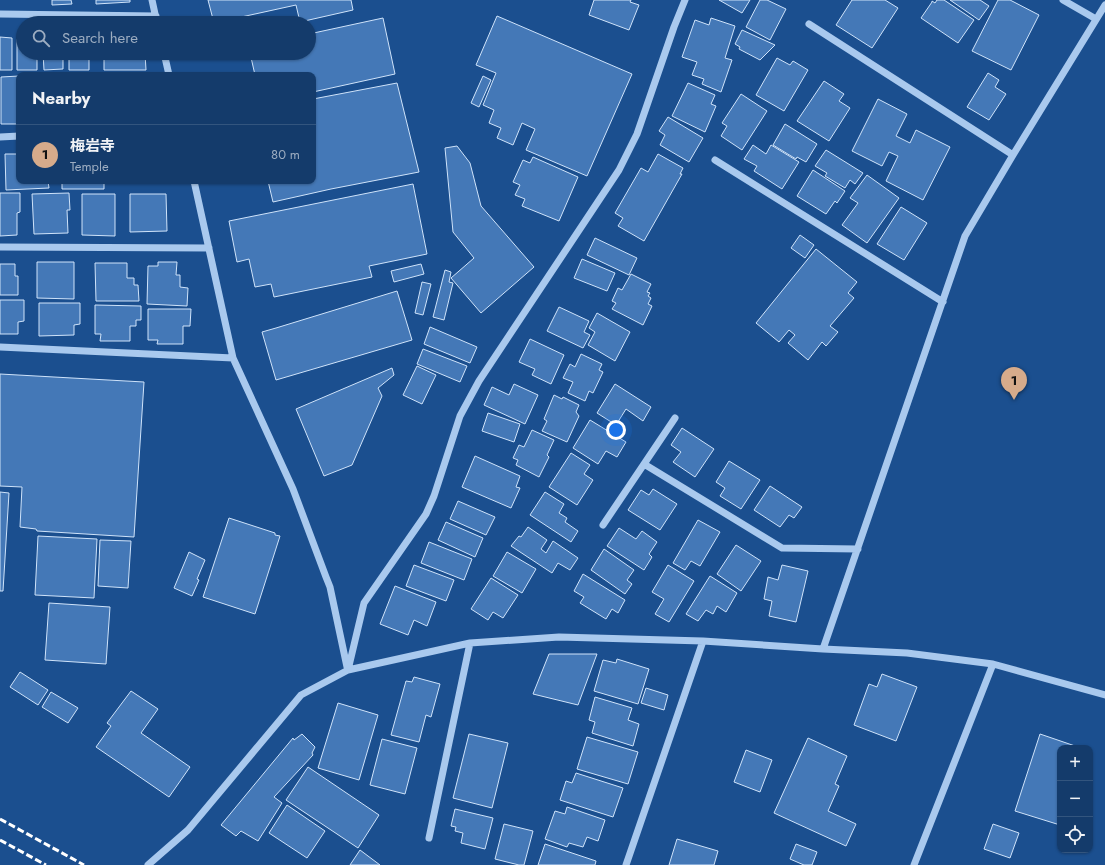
<!DOCTYPE html>
<html lang="en">
<head>
<meta charset="utf-8">
<style>
  body { margin:0; font-family:Jost,"Noto Sans JP",sans-serif; background:#214673; color:#f1f3f6 }
  .controls { position:absolute; right:12px; bottom:12px; display:grid; overflow:hidden; border-radius:8px; box-shadow:0 1px 3px #0004 }
  .controls button { width:36px; height:36px; display:grid; place-items:center; padding:0; border:0; border-bottom:1px solid #33557e; background:#143b6b; color:#f1f3f6; font:20px sans-serif }
  .you { position:absolute; left:616px; top:430px; width:14px; height:14px; margin:-10px; border:3px solid #fff; border-radius:50%; background:#1a73e8; box-shadow:0 0 0 6px #1a73e833 }
  .badge { display:grid; place-items:center; width:26px; height:26px; border-radius:50%; background:#d6ab8b; color:#111; font-size:13px; font-weight:700 }
  .pin { position:absolute; translate:-50% -33px; filter:drop-shadow(0 1px 2px #0008) }
  .pin::after { content:''; position:absolute; top:21px; width:14px; height:12px; background:inherit; clip-path:polygon(0 0,100% 0,50% 100%) }
  .list { margin:0; padding:0; list-style:none }
  h2 { display:flex; justify-content:space-between; align-items:center; height:52px; margin:0; padding:0 16px; font-size:17px }
  h2 small { font-size:13px; font-weight:400; color:#9dadc1 }
  .list li { display:grid; grid-template-columns:26px 1fr auto; gap:12px; align-items:center; box-sizing:border-box; height:60px; padding:0 16px; border-top:1px solid #33557e }
  .list b { display:block; font-size:15px; white-space:nowrap }
  .list p { margin:0; font-size:13px; white-space:nowrap; color:#9dadc1 }
  .list em { font-size:13px; font-style:normal; color:#9dadc1 }
  .icon { flex:none; width:22px; height:22px; fill:none; stroke:currentColor; stroke-width:2; stroke-linecap:round; stroke-linejoin:round }
  .map { position:relative; flex:none; width:1105px; height:865px; overflow:hidden }
  .search { position:absolute; background:#143b6b; box-shadow:0 1px 3px #0004; left:16px; top:16px; width:300px; height:44px; display:flex; align-items:center; gap:10px; box-sizing:border-box; padding:0 14px; border-radius:22px; color:#9dadc1; font-size:15px }
  .panel { position:absolute; background:#143b6b; box-shadow:0 1px 3px #0004; left:16px; top:72px; width:300px; height:112px; border-radius:8px }
  .map>svg:first-child { display:block }
  .building { fill:#4478b7; stroke:#cfe3fa }
  .lines { fill:none; stroke-linecap:round; stroke-linejoin:round }
  .minor { stroke:#a9c9ee; stroke-width:7 }
  .rail { stroke:#fff; stroke-width:3; stroke-dasharray:7 3; stroke-linecap:butt }
</style>
</head>
<body>
<div class="map">
<svg width="1105" height="865" viewBox="0 0 1105 865">
  <rect width="100%" height="100%" fill="#1b4f8f"/>
  <!-- building -->
  <path class="building" d="M52 0H71L72 4 52 5Z
    M96 0H130V2L96 4Z
    M208 0H351L353 10 300 22 296 5 214 23Z
    M594 0H631L630 2 639 5 629 30 589 15Z
    M719 0H750L742 13Z
    M760 0H767L786 9 770 40 746 27Z
    M852 0H885L898 8 872 48 836 25Z
    M937 0H944L974 20 958 43 921 18 932 2V1L935 3Z
    M950 0H980L989 6 979 20Z
    M998 0H1010L1039 15 1011 70 972 51Z
    M497 16 632 74 587 176 526 150 535 129 522 123 513 145 497 138 501 128 489 123 494 110 483 105 496 73 476 65Z
    M383 18 395 74 313 92V75H255L250 53H309V34Z
    M711 18 735 26 725 58 732 60 721 92 702 84 704 79 692 75 697 62 682 57 695 20 709 25Z
    M742 30 775 45 760 60 739 49 740 47 735 44Z
    M0 37 12 38V70H0Z
    M17 39H23V53H37V70H17Z
    M43 53H63V69L44 70Z
    M69 53H89V70H69Z
    M104 53H145L146 70H104Z
    M777 58 790 65 793 61 808 70 784 111 756 95Z
    M988 73 999 80 995 87 1006 94 989 120 967 107Z
    M19 76V124H1V77Z
    M483 76 491 80 479 107 471 103Z
    M824 81 844 94 839 101 850 108 829 141 797 121Z
    M397 83 419 172 331 189 273 202 268 181H313V99Z
    M688 83 715 95 711 104 716 106 705 132 672 116Z
    M741 94 767 111 742 150 721 136 727 126 722 123Z
    M878 99 907 114 896 136 910 143 916 130 950 147 923 200 886 181 898 156 889 152 882 166 852 151Z
    M668 117 703 138 689 162 660 145 665 135 659 131Z
    M785 124 817 144 806 162 797 157 796 159 773 145Z
    M753 145 766 154 771 145 799 162 782 189 754 171 757 166 744 159Z
    M457 146 470 163 481 206 534 267 481 313 451 278 474 258 453 232 445 148Z
    M826 150 863 173 855 184 850 180 845 188 825 176 827 173 815 166Z
    M5 154H19V181H48L49 188 6 190Z
    M658 154 683 168 680 174H682L644 241 618 226 623 218 615 213 641 168 648 172Z
    M533 157 578 177 559 221 522 206 525 199 515 195 520 185 513 182 523 160 530 163Z
    M813 170 845 191 837 203 835 201 826 214 797 196Z
    M867 175 899 198 867 243 842 225 858 203 850 198Z
    M62 181H104V189H62Z
    M413 184 427 254 369 266 372 277 274 297 271 284 255 287 249 259 237 262 229 221Z
    M0 193H20V212L17 213V235L0 236Z
    M69 193 70 210H67L68 233 34 234 32 194Z
    M82 194H115V236L82 235Z
    M130 194H166L167 231 130 232Z
    M901 207 927 223 904 260 877 244Z
    M800 235 814 245 805 258 791 248Z
    M595 238 637 258 629 275 587 255Z
    M816 249 857 282 848 293 854 298 830 326 838 332 826 346 822 342 808 360 788 343 795 335 789 330 779 342 756 323Z
    M582 259 615 273 607 291 574 278Z
    M37 262H74V299L37 298Z
    M158 262H177L176 275H180V287L188 288 187 306 147 304 148 266H158Z
    M95 263H127V278H134V285H138L139 301H96Z
    M0 264H15V276H18V295H0Z
    M421 264 424 274 394 282 391 271Z
    M445 270 451 272 449 282 453 283 444 320 433 317Z
    M631 274 651 284 647 292 650 293 648 296 651 298 648 304 652 306 643 325 612 309 616 303 612 301 618 288 622 290Z
    M422 282 431 284 423 315 415 313Z
    M397 291 412 340 276 380 262 332 276 328Z
    M0 300H24V321L18 322V334H0Z
    M39 303H80V324L74 325V335L39 336Z
    M95 305 141 306V320H136V326H130V341H100L101 334H95Z
    M559 307 589 321 584 332 590 335 583 348 547 331Z
    M148 309H191L190 326H183V344H157L158 340H148Z
    M597 313 630 332 615 361 588 345 595 332 589 328Z
    M430 327 477 347 470 363 424 344Z
    M530 339 564 355 551 384 532 375 535 369 519 362Z
    M423 349 467 366 460 382 417 364Z
    M581 354 602 364 599 370 603 372 593 393 589 391 585 401 568 393 573 382 563 378 570 364 575 367Z
    M417 366 436 375 422 404 403 395Z
    M392 368 394 375 378 388 382 396 352 465 324 476 296 409Z
    M0 374 144 382 134 537 37 531 36 529 20 527 22 487 0 486Z
    M514 384 538 395 525 424 484 405 492 387 509 395Z
    M615 384 651 407 643 421 626 409 616 425 597 413Z
    M554 395 562 399 563 397 579 405 576 412 579 416 567 442 542 431 547 421 544 419Z
    M488 413 520 424 514 442 482 431Z
    M590 420 626 442 617 457 606 451 598 464 573 448Z
    M682 428 714 449 695 477 673 462 681 452 671 445Z
    M532 430 554 440 547 455 549 457 539 477 516 465 518 460 513 458 519 445 524 447Z
    M571 453 590 465 584 474 593 480 577 505 549 487Z
    M475 456 520 476 516 487 520 488 511 508 462 487Z
    M729 461 760 480 741 509 720 496 725 488 716 482Z
    M770 486 802 507 794 518 789 515 780 527 754 510Z
    M653 489 677 504 660 530 628 510 641 490 649 495Z
    M0 492 9 493 3 591H0Z
    M545 492 564 504 559 513 567 518 565 522 578 531 571 542 530 515Z
    M458 501 495 517 486 535 450 519Z
    M229 518 275 533V535L280 536 255 614 203 597Z
    M698 520 720 532 700 566 691 561 685 570 673 563Z
    M446 522 483 538 475 557 438 540Z
    M528 527 547 540 541 549 546 553 553 541 578 558 570 570 558 563 552 573 511 546 519 536 521 537Z
    M619 528 636 539 642 531 657 542 649 554 652 557 644 570 607 546Z
    M38 536 97 539 94 598 35 595Z
    M100 540 131 541 128 588 98 586Z
    M429 542 472 559 464 580 421 563Z
    M736 545 761 561 741 591 717 574Z
    M604 549 634 570 627 580 632 584 625 594 591 570Z
    M189 552 205 560 197 579 199 580 192 596 174 588Z
    M507 552 536 569 522 593 493 576Z
    M414 565 454 580 446 601 406 586Z
    M668 565 694 581 669 622 655 614 664 599 652 592Z
    M782 565 808 571 796 622 769 616 772 601 764 599 768 577 778 580Z
    M583 574 625 600 618 613 612 609 606 619 580 603 584 597 574 591Z
    M710 576 737 593 726 612 717 606 713 614 706 610 698 621 686 614Z
    M491 578 518 595 503 618 493 612 488 620 471 609Z
    M395 586 436 602 427 626 414 620 408 635 380 624Z
    M49 603 110 607 106 664 45 660Z
    M549 654H597L578 705 533 694Z
    M617 659 649 669 638 704 594 691 603 660 616 663Z
    M20 672 48 690 38 705 10 687Z
    M882 674 917 687 896 741 854 725 869 684 877 687Z
    M414 677 440 684 431 717 426 715 419 742 391 735 406 681 412 682Z
    M646 688 668 695 664 710 641 703Z
    M131 691 158 709 141 733 190 767 169 797 96 747 111 726 107 723Z
    M51 692 78 708 68 723 42 707Z
    M595 697 632 708 628 720 639 724 633 746 592 733 595 722 589 720Z
    M338 703 378 715 359 780 318 768Z
    M302 734 315 747 312 753 313 755 274 797 282 803 258 841 241 831 236 836 221 825 293 738 294 740Z
    M469 734 508 743 492 808 453 798Z
    M1040 734 1081 748H1060V825L1015 811Z
    M587 737 638 752 628 784 577 769Z
    M808 738 847 756 835 784 839 786 828 811 856 824 846 846 774 813Z
    M382 739 417 748 405 794 370 785Z
    M746 750 772 760 760 792 734 782Z
    M308 767 379 815 358 848 286 800Z
    M576 773 623 788 613 817 560 800 566 781 572 783Z
    M287 805 325 831 307 858 269 833Z
    M567 807 605 820 598 841 587 837 583 847 569 843 567 847 545 839 555 811 565 814Z
    M455 809 493 818 485 849 461 843 463 833 455 831 456 827 451 826Z
    M504 824 533 831 524 865H519L495 859Z
    M993 824 1019 833 1010 858 984 849Z
    M677 839 718 851 714 865H669Z
    M545 844 596 861 595 865H538Z
    M796 844 817 852 812 865H804L790 859Z
    M360 850 380 865H350Z"/>
  <g class="lines">
    <!-- minor -->
    <path class="minor" d="M152 0 157 23
      M1063 0 1096 19
      M0 14 156 16
      M809 24 1013 155
      M164 53 169 75
      M0 137 19 136
      M715 160 943 302
      M194 181 233 358 293 489 326 577 330 587 347 667
      M0 247 209 248
      M0 347 233 358
      M644 464 782 548 858 549
      M603 525 675 418
      M823 649 965 236 1013 155 1105 5
      M348 670 364 603 426 514 434 496 460 416 479 381 619 170 637 134 674 27 685 0
      M429 838 470 643
      M148 865 188 830 301 695 348 670 470 643 559 637 703 641 823 649 907 653 993 664 1105 695
      M626 865 703 641
      M914 865 993 664"/>
    <!-- rail -->
    <path class="rail" d="M0 819 84 865
      M0 840 46 865"/>
  </g>
</svg>
<div class="controls">
<button>+</button>
<button>−</button>
<button><svg class="icon" aria-label="locate" viewBox="0 0 24 24"><circle cx="12" cy="12" r="6"/><path d="M12 2v4M12 18v4M2 12h4M18 12h4"/></svg></button>
</div>
<div class="you"></div>
<div class="pin badge" style="left:1014px;top:400px">1</div>
<div class="search"><svg class="icon" aria-label="search" viewBox="0 0 24 24"><circle cx="10" cy="10" r="6"/><path d="M15 15l6 6"/></svg>Search here</div>
<section class="panel">
<h2>Nearby<small></small></h2>
<ul class="list">
<li><span class="badge">1</span><div><b>梅岩寺</b><p>Temple</p></div><em>80 m</em></li>
</ul>
</section>
</div>
</body>
</html>
